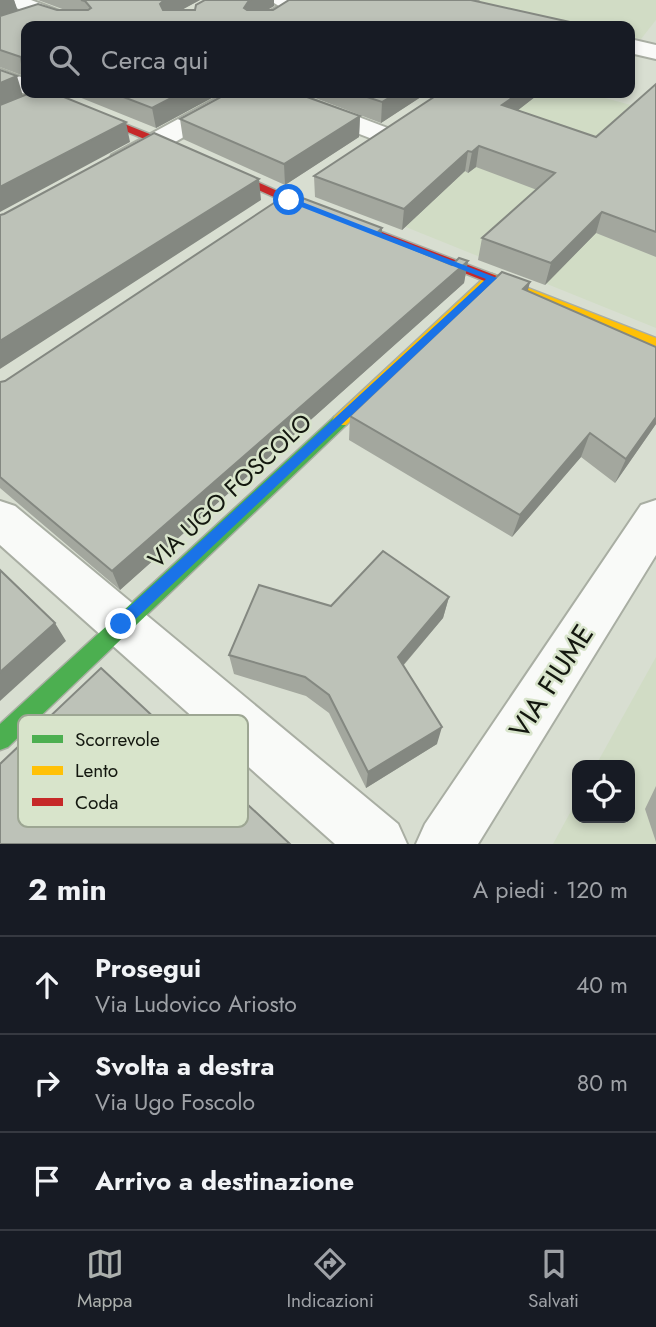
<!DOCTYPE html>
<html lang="it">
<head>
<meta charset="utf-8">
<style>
  body { margin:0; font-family:Jost,sans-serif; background:#20242c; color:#f1f3f6 }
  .controls { position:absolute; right:21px; bottom:21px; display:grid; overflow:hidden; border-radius:14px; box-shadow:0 4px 10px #0003 }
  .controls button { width:63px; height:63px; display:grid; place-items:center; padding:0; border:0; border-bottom:2px solid #363941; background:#171b24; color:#f1f3f6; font:35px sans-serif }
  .stop { position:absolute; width:21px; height:21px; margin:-16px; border:5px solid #1a73e8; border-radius:50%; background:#fff }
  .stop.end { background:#1a73e8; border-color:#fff; box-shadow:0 2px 7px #0008 }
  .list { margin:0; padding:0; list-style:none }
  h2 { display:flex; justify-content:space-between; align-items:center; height:91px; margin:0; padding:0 28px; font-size:30px }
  h2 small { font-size:23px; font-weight:400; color:#9ea1a6 }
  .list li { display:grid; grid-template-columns:46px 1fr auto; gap:21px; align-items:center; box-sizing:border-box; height:98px; padding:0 28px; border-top:2px solid #363941 }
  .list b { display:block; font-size:26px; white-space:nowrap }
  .list p { margin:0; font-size:23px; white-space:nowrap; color:#9ea1a6 }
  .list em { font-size:23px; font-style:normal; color:#9ea1a6 }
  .icon { flex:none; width:38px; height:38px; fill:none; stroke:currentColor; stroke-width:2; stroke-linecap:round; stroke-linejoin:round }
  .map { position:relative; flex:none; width:656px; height:844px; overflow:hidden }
  .search { position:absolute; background:#171b24; box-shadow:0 4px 10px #0003; left:21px; right:21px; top:21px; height:77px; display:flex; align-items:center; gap:18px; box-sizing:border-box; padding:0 24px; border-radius:14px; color:#9ea1a6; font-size:26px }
  .sheet { height:385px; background:#171b24 }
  nav { display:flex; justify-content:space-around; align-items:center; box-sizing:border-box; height:98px; border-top:2px solid #363941; background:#171b24; font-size:19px; color:#9ea1a6 }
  nav a { display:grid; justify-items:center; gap:4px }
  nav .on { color:#acb0ad }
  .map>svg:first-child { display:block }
  .built { fill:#d1dcc5 }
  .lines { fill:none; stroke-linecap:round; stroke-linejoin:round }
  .street-casing { stroke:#a9aea3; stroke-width:4 }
  .fast-casing { stroke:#a9aea3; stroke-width:3 }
  .slow-casing { stroke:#a9aea3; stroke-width:3 }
  .jam-casing { stroke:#a9aea3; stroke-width:3 }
  .street { fill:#f9faf8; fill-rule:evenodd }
  .fast { fill:#4caf50; fill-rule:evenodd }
  .slow { fill:#ffc107; fill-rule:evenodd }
  .jam { fill:#c62828; fill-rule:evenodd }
  .wall { fill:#a3a79e }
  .shaded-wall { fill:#848881 }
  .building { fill:#bdc2b8; stroke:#848881; stroke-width:2 }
  .route { fill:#1a73e8 }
  .labels { text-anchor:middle; stroke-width:5; stroke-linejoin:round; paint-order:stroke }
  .street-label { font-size:24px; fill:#13170f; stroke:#d8e4cb }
  .near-street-label { font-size:28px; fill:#13170f; stroke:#d8e4cb }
  .key { fill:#d8e4cb; stroke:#9da693; stroke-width:2 }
  .key-label { font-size:19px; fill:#13170f }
</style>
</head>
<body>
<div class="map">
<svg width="656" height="844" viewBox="0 0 656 844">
  <rect width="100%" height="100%" fill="#d8ded1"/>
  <!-- built -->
  <path class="built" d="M459 0H656V20L641 39 630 37V26H581Z
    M483 93H587L656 112V328L329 196Z
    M656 657V844H553L577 800V818H630V765H596Z"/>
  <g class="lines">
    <defs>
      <path id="street" d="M3 0H31L88 22 92 26H63L6 4Z
        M269 0H301L306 5 273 26H248L251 22 279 6Z
        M630 39 656 45V59L630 53Z
        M0 69 26 79V93H31C21 95 10 89 0 84Z
        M226 93H255L251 98 132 167 122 169 112 167 109 161 112 155Z
        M262 93H295L393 130 397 135 393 140 384 143 375 140 266 98Z
        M656 500V555L478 844H416L425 824 641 505Z
        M0 501 15 506 398 824 407 844H335L0 545Z"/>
      <path id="fast" d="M340 415 346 417 348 421 346 425 8 747 0 750V724L334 417Z"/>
      <path id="slow" d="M492 274 656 338V348L493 284 346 425H334L332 421 334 417 487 275Z"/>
      <path id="jam" d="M34 93H47L162 139 293 198 497 276 499 279 492 283 487 282 285 202 154 143Z"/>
    </defs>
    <!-- street casing -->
    <use href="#street" class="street-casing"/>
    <!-- fast casing -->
    <use href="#fast" class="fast-casing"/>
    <!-- slow casing -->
    <use href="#slow" class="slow-casing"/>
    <!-- jam casing -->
    <use href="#jam" class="jam-casing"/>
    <!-- street -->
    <use href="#street" class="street"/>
    <!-- fast -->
    <use href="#fast" class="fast"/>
    <!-- slow -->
    <use href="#slow" class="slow"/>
    <!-- jam -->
    <use href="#jam" class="jam"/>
  </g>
  <!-- wall -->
  <path class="wall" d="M0 0H14L17 10H65L38 0H200L181 10H195L205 0H274V6L267 10H273L289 0H480L478 2 26 26V82L24 76 0 67Z
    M656 84V257L596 233 545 285 478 260 482 238 537 190 476 167 468 173 465 171 402 230 315 197 314 176 440 93H540L518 110 596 137Z
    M69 93H221L156 128Z
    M302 93H427L381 123Z
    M360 116 359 137 285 185 183 139 180 119Z
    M382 236 452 265 468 261 464 283 120 590 0 488V382L5 381Z
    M527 291 656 347V424L615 483 581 457 512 537 349 440 350 416Z
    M449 597 443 618 403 666 437 744 366 788 329 713 306 696 234 674 229 655 331 606Z
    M656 786V842L645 809Z"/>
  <!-- shaded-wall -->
  <path class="shaded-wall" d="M0 0H14L18 11 0 19Z
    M164 0H200L167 18 160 4Z
    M251 0H274V6L250 20 244 8 248 2Z
    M17 76 23 96 0 106V83Z
    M181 93H221L156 128 152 108Z
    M397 93H427L381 123 382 102Z
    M519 93H540L499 125 502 105Z
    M360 116 359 137 285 185 284 164Z
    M126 122 130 142 0 212V187Z
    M479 146 476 167 468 173 472 152Z
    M468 151 465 171 402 230 404 209Z
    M259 179 261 200 0 369V341Z
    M602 212 596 233 545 285 551 263Z
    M382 228 381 250 376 234Z
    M468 261 464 283 120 590 112 571Z
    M530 282 524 306 523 289Z
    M656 417V424L615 483 626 459Z
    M590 433 581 457 512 537 520 515Z
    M449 597 443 618 394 676 398 657Z
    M55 623 66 641 0 701V672Z
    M442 727 437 744 366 788 368 772Z"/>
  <!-- building -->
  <path class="building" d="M81 0H164L160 4 163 10H195L196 5 205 0H251L248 2 244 8 247 10H273L289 0H471L588 26H26V71H23L21 57 0 50V16L38 4 57 10H88L91 8 85 1Z
    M0 70 17 76 0 83Z
    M656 84V232L602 212 551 263 482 238 555 173 479 146 472 152 468 151 404 209 314 176 440 93H519L502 105 596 137Z
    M30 93H54L126 122 0 187V105Z
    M113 93H181L152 108Z
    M228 93H296L360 116 284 164 180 119Z
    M355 93H397L382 102Z
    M154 133 259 179 0 341V215L4 214Z
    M289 193 382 228 376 234 452 265 459 258 468 261 112 571 0 477V382L5 381Z
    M502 272 530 282 523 289 656 347V417L626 459 590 433 520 515 350 416Z
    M383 551 449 597 398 657 442 727 368 772 329 695 305 677 229 655 259 585 331 606Z
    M0 570 55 623 0 672Z
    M101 668 290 844H0V764Z"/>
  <!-- route -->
  <path class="route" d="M286 198H292L497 278 126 628H116V619L486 279 286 201Z"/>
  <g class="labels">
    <!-- street labels -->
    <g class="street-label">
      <text transform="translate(230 491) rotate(-43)" y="8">VIA UGO FOSCOLO</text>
    </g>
    <!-- near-street labels -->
    <g class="near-street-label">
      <text transform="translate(551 681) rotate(-57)" y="10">VIA FIUME</text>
    </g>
  </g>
  <!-- legend -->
  <rect x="18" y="715" width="230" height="112" rx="10" class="key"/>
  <rect x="32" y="735" width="31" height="8" fill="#4caf50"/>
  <rect x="32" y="766" width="31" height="9" fill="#ffc107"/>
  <rect x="32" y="798" width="31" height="8" fill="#c62828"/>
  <g class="key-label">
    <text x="75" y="746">Scorrevole</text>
    <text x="75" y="777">Lento</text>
    <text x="75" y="809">Coda</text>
  </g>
</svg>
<div class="controls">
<button><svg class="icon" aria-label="locate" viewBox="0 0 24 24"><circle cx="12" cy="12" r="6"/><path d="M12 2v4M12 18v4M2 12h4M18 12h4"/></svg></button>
</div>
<div class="stop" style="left:289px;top:200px"></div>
<div class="stop end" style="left:121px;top:624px"></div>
<div class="search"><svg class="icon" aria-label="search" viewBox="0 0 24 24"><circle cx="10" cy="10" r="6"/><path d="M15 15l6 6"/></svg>Cerca qui</div>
</div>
<section class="sheet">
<h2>2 min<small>A piedi · 120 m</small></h2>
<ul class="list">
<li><svg class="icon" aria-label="ahead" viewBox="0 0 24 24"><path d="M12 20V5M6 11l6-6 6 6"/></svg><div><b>Prosegui</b><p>Via Ludovico Ariosto</p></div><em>40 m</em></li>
<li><svg class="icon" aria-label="right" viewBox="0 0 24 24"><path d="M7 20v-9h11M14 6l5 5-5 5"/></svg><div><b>Svolta a destra</b><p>Via Ugo Foscolo</p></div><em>80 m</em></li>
<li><svg class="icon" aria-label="arrive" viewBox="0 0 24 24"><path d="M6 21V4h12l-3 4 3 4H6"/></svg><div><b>Arrivo a destinazione</b></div></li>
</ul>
</section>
<nav>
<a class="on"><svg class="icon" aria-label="map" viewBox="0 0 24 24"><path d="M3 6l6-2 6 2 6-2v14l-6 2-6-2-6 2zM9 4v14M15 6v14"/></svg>Mappa</a>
<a><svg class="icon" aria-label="directions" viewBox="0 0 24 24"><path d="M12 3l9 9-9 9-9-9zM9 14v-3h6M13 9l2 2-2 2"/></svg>Indicazioni</a>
<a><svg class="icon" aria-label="saved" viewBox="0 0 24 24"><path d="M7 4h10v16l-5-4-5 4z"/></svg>Salvati</a>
</nav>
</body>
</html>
